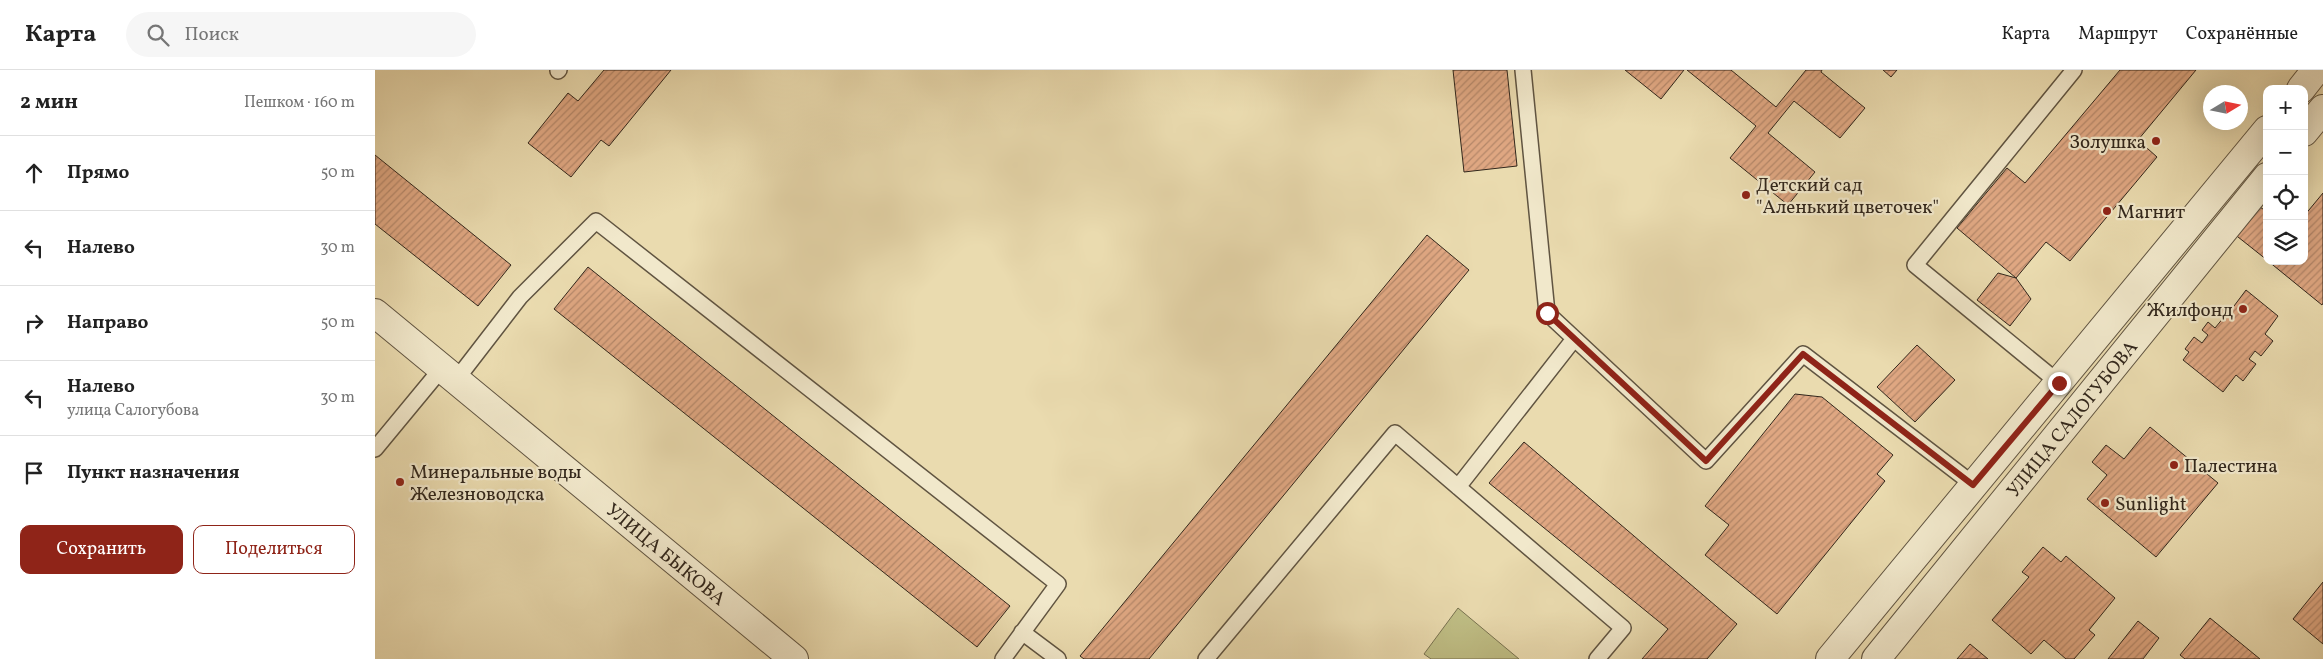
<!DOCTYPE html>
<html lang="ru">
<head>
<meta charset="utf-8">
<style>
  body { margin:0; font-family:Vollkorn,serif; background:#f6f6f6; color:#222 }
  .controls { position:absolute; right:15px; top:15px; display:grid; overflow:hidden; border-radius:10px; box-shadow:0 5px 20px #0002 }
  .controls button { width:45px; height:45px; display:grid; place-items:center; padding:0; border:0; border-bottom:1px solid #e0e0e0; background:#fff; color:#222; font:25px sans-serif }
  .compass { position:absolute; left:1828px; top:15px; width:45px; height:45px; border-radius:50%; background:#fff; box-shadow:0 5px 20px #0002; rotate:80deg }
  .stop { position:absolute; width:15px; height:15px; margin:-11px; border:4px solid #8f2418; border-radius:50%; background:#fff }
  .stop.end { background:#8f2418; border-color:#fff; box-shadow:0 1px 5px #0008 }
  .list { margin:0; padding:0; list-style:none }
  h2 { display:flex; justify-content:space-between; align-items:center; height:65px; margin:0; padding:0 20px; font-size:21px }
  h2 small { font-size:16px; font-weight:400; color:#767676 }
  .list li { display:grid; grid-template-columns:32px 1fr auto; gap:15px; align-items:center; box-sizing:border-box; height:75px; padding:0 20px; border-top:1px solid #e0e0e0 }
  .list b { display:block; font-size:19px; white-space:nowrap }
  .list p { margin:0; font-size:16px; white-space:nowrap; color:#767676 }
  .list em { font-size:16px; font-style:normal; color:#767676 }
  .actions { display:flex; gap:10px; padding:15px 20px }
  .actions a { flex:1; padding:11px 0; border:1px solid #8f2418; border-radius:10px; text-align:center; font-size:18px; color:#8f2418 }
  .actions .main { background:#8f2418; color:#fff }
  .icon { flex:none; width:28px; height:28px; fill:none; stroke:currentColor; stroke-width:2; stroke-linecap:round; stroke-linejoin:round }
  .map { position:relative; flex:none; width:1948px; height:589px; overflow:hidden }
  header { display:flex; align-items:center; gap:30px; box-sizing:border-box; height:70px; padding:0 25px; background:#fff; border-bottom:1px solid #e0e0e0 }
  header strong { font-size:24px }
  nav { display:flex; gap:28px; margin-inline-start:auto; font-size:18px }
  .search { width:350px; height:45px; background:#f6f6f6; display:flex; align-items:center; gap:12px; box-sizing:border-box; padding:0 18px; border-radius:28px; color:#767676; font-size:19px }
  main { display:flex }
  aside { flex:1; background:#fff }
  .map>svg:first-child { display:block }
  .green { fill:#bfbe85; stroke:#787250 }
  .building { fill:url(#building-hatch); stroke:#32271c }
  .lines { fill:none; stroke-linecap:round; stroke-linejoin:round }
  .service-casing { stroke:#605441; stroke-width:18 }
  .tertiary-casing { stroke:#605441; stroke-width:30 }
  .service { stroke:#f1e8cb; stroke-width:15 }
  .tertiary { stroke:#f1e8cb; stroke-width:28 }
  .route { stroke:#8f2418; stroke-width:6 }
  .poi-dot { fill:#8f2418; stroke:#f1e8cb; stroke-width:2 }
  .labels { text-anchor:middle; stroke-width:4.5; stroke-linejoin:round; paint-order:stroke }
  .poi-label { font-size:19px; fill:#32271c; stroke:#f1e8cb; text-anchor:start }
  .street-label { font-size:19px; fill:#32271c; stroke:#f1e8cb }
</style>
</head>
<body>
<header>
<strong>Карта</strong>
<div class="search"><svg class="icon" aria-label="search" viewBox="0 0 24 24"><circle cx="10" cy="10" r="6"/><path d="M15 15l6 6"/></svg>Поиск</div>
<nav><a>Карта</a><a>Маршрут</a><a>Сохранённые</a></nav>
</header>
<main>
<aside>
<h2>2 мин<small>Пешком · 160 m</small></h2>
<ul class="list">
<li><svg class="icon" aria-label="ahead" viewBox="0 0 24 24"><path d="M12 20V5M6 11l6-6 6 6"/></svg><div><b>Прямо</b></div><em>50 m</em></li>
<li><svg class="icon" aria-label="left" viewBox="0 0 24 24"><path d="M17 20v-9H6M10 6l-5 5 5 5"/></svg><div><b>Налево</b></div><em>30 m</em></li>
<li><svg class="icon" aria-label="right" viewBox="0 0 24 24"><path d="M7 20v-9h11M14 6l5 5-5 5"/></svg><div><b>Направо</b></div><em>50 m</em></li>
<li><svg class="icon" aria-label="left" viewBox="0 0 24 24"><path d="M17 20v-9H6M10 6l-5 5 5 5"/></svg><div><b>Налево</b><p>улица Салогубова</p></div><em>30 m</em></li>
<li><svg class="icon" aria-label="arrive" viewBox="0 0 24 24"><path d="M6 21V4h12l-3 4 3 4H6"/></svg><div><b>Пункт назначения</b></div></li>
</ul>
<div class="actions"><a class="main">Сохранить</a><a>Поделиться</a></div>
</aside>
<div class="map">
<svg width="1948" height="589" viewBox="0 0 1948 589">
  <defs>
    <pattern id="building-hatch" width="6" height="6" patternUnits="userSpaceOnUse" patternTransform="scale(1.25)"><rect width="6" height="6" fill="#dfa782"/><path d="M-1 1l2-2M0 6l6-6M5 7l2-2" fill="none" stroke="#b5886a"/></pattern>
  </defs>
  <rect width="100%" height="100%" fill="#eadbaf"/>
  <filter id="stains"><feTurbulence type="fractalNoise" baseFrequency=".004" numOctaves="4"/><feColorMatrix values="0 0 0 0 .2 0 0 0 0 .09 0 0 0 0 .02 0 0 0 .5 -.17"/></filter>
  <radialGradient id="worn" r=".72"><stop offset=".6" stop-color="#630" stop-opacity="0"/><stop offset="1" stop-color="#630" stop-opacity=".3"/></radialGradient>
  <!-- green -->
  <path class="green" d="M1083 538 1144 589H1056L1049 584Z"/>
  <!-- building -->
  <path class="building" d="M229 0H296L234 76 226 70 196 107 153 73 193 23 203 31Z
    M1078 0H1132L1142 96 1089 102Z
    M1250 0H1309L1286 29Z
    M1312 0H1356L1401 37 1431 0H1447L1446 2 1490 38 1465 68 1419 31 1393 63 1440 102 1413 135 1355 88 1381 56Z
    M1508 0H1522L1516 7Z
    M1745 0H1821L1763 70 1782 87 1695 191 1671 172 1641 208 1582 158 1632 98 1650 113Z
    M0 85 136 195 103 236 0 154Z
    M1948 123V233L1947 235 1893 191H1929V146Z
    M1881 134 1892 142V190L1858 163Z
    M1052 165 1094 200 774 589H709L705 586Z
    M213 197 635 536 602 577 179 239Z
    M1623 203 1641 208 1656 229 1635 256 1602 230Z
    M1871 220 1903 246 1890 264 1898 271 1886 286 1880 281 1874 289 1881 294 1868 311 1861 305 1848 322 1808 290 1814 282 1810 279 1819 267 1827 273 1833 265 1827 260 1833 252 1840 258 1849 247 1844 243 1847 239 1853 244Z
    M1542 275 1580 310 1540 352 1502 317Z
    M1420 324 1447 327 1518 385 1502 404 1510 411 1402 544 1330 485 1354 455 1330 436Z
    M1775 357 1843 413 1781 487 1712 429 1732 405 1717 392 1731 375 1749 389Z
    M1149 372 1362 554 1332 589H1267L1293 559 1114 413Z
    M1668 477 1686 492 1691 486 1740 528 1714 560 1720 565 1699 589H1691L1669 570 1656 584 1617 550 1654 507 1647 502Z
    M1948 512V574L1918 549Z
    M1835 548 1885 589H1810L1805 585Z
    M1763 551 1784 568 1768 589H1733Z
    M1595 574 1613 589H1582Z"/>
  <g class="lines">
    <defs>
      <path id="service" d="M1148 0 1172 243 1331 391 1428 284 1599 415
        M183 1 184 0
        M81 310 145 227 221 151 683 514 628 589
        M1684 313 1540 195 1699 0
        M0 379 67 298
        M1083 417 1199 269
        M647 562 683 589
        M831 589 1020 363 1248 558 1222 589"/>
      <g id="tertiary">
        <path d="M1926 19 1941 0"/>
        <path d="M1929 62 1948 39"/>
        <path id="s1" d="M0 243 419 589"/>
        <path d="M1455 589 1892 60"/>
        <path id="s2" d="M1501 589 1892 107"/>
      </g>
    </defs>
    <!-- service casing -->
    <use href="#service" class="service-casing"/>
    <!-- tertiary casing -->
    <use href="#tertiary" class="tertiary-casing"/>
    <!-- service -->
    <use href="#service" class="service"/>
    <!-- tertiary -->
    <use href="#tertiary" class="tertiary"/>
  </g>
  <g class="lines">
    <!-- route -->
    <path class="route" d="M1172 243 1331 391 1428 284 1598 415 1684 313"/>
  </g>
  <!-- markers -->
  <g class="poi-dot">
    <circle cx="1781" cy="71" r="5"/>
    <circle cx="1371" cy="125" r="5"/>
    <circle cx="1732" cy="141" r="5"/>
    <circle cx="1868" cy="239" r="5"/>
    <circle cx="1799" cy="395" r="5"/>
    <circle cx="25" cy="412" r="5"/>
    <circle cx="1730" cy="433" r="5"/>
  </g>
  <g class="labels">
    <!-- poi labels -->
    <g class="poi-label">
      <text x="1771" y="78" text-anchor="end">Золушка</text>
      <text x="1381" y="121">Детский сад<tspan x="1381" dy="22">"Аленький цветочек"</tspan></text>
      <text x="1742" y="148">Магнит</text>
      <text x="1858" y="246" text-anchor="end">Жилфонд</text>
      <text x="1809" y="402">Палестина</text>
      <text x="35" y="408">Минеральные воды<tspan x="35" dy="22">Железноводска</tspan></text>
      <text x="1740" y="440">Sunlight</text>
    </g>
    <!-- street labels -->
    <g class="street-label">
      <text dy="7" stroke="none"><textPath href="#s2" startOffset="310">УЛИЦА САЛОГУБОВА</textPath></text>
      <text dy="7" stroke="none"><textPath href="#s1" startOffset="378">УЛИЦА БЫКОВА</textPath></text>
    </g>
  </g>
  <rect width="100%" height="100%" filter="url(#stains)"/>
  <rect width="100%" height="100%" fill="url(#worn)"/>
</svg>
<div class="controls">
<button>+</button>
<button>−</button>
<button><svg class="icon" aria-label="locate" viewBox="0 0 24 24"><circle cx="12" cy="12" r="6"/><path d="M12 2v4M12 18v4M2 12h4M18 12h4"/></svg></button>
<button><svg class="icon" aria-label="layers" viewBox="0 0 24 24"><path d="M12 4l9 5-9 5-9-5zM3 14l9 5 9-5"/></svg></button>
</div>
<svg class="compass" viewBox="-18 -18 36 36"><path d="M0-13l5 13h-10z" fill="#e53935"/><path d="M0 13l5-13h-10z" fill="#767676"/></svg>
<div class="stop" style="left:1172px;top:243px"></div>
<div class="stop end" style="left:1684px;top:313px"></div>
</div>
</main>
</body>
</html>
